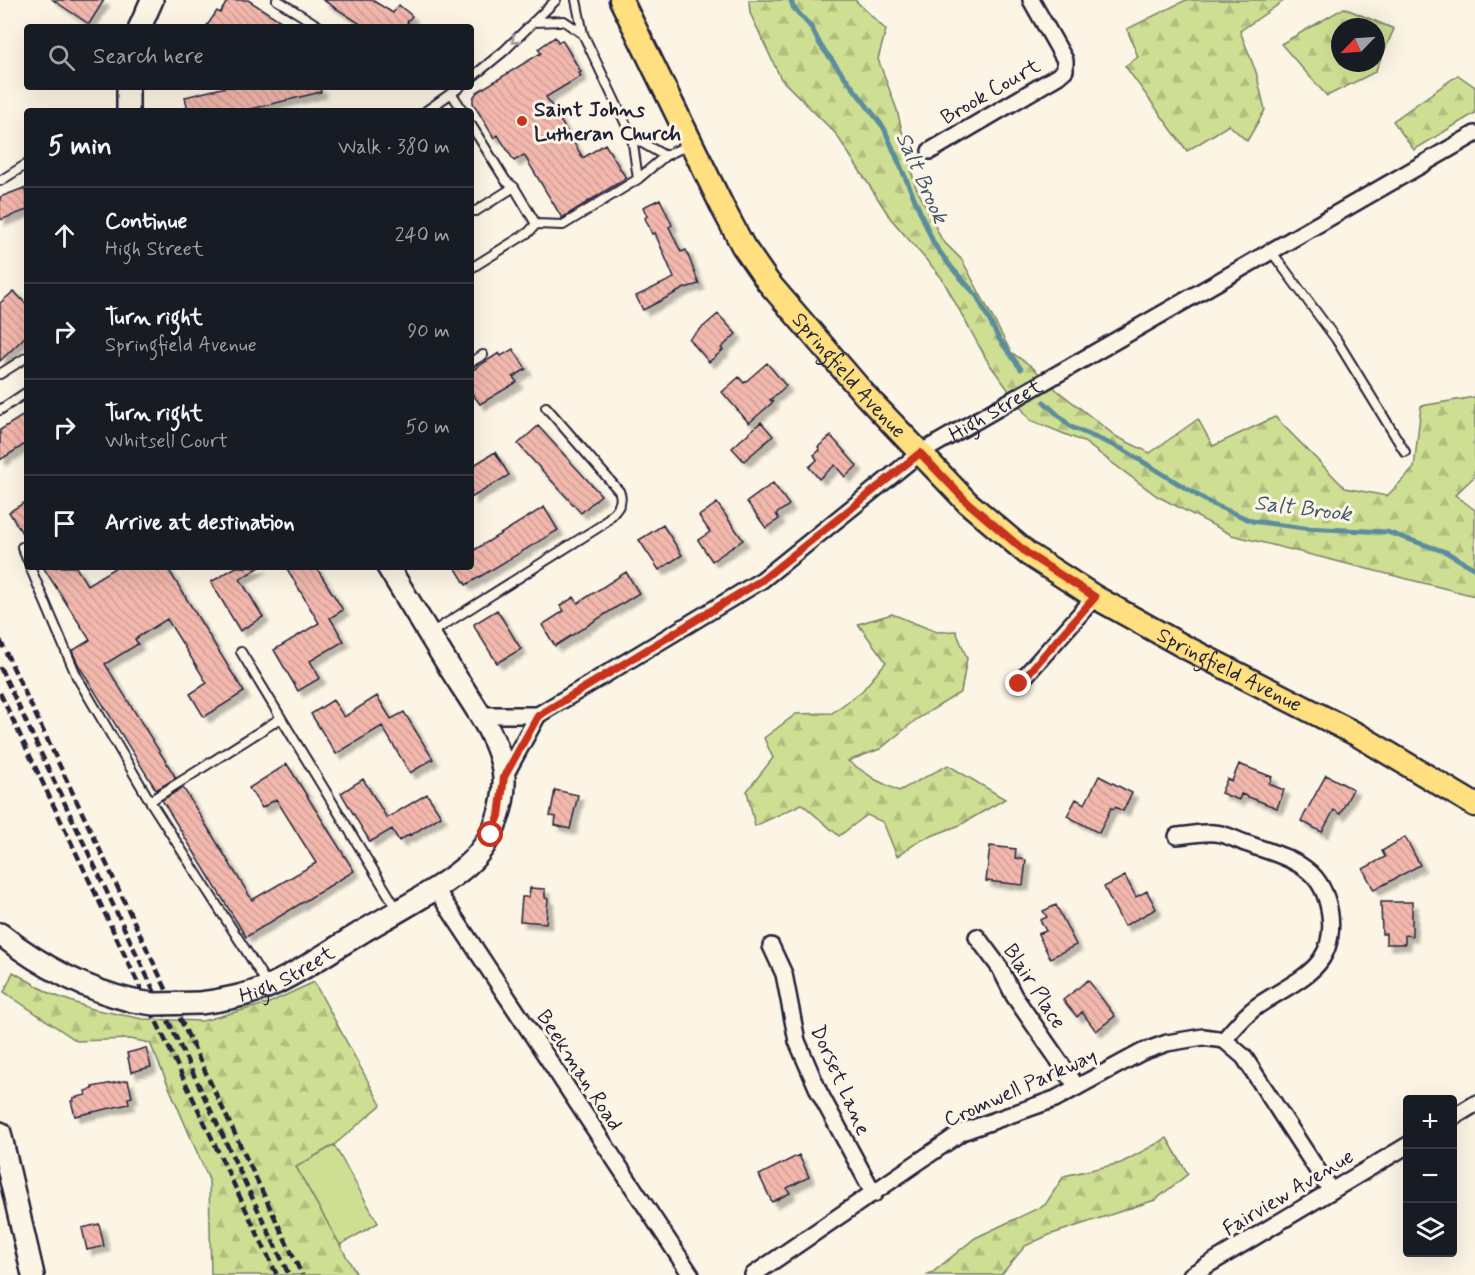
<!DOCTYPE html>
<html lang="en">
<head>
<meta charset="utf-8">
<style>
  body { margin:0; font-family:Mynerve,sans-serif; background:#20242c; color:#f1f3f6 }
  .controls { position:absolute; right:18px; bottom:18px; display:grid; overflow:hidden; border-radius:6px; box-shadow:0 6px 24px #0002 }
  .controls button { width:54px; height:54px; display:grid; place-items:center; padding:0; border:0; border-bottom:2px solid #363941; background:#171b24; color:#f1f3f6; font:30px sans-serif }
  .compass { position:absolute; left:1331px; top:18px; width:54px; height:54px; border-radius:50%; background:#171b24; box-shadow:0 6px 24px #0002; rotate:245deg }
  .stop { position:absolute; width:18px; height:18px; margin:-14px; border:4px solid #c8321e; border-radius:50%; background:#fff }
  .stop.end { background:#c8321e; border-color:#fff; box-shadow:0 2px 6px #0008 }
  .list { margin:0; padding:0; list-style:none }
  h2 { display:flex; justify-content:space-between; align-items:center; height:78px; margin:0; padding:0 24px; font-size:26px }
  h2 small { font-size:20px; font-weight:400; color:#9ea1a6 }
  .list li { display:grid; grid-template-columns:39px 1fr auto; gap:18px; align-items:center; box-sizing:border-box; height:96px; padding:0 24px; border-top:2px solid #363941 }
  .list b { display:block; font-size:22px; white-space:nowrap }
  .list p { margin:0; font-size:20px; white-space:nowrap; color:#9ea1a6 }
  .list em { font-size:20px; font-style:normal; color:#9ea1a6 }
  .icon { flex:none; width:33px; height:33px; fill:none; stroke:currentColor; stroke-width:2; stroke-linecap:round; stroke-linejoin:round }
  .map { position:relative; flex:none; width:1475px; height:1275px; overflow:hidden }
  .search { position:absolute; background:#171b24; box-shadow:0 6px 24px #0002; left:24px; top:24px; width:450px; height:66px; display:flex; align-items:center; gap:15px; box-sizing:border-box; padding:0 21px; border-radius:6px; color:#9ea1a6; font-size:22px }
  .panel { position:absolute; background:#171b24; box-shadow:0 6px 24px #0002; left:24px; top:108px; width:450px; height:462px; border-radius:6px }
  .map>svg:first-child { display:block }
  .green { fill:#cede92; stroke:#788066; stroke-width:1.5 }
  .forest { fill:url(#forest-firs); stroke:#788066; stroke-width:1.5; fill-rule:evenodd }
  .lines { fill:none; stroke-linecap:round; stroke-linejoin:round }
  .stream { stroke:#5c8d9c; stroke-width:5 }
  .building { fill:url(#building-back-hatch); stroke:#22223b; stroke-width:1.5; filter:url(#shadow) }
  .lane-casing { stroke:#22223b; stroke-width:12 }
  .street-casing { stroke:#22223b; stroke-width:20 }
  .secondary-casing { stroke:#22223b; stroke-width:26 }
  .primary-casing { stroke:#22223b; stroke-width:27 }
  .lane { stroke:#fcf5e5; stroke-width:8 }
  .street { stroke:#fcf5e5; stroke-width:15 }
  .secondary { stroke:#fcf5e5; stroke-width:21 }
  .primary { stroke:#ffdf80; stroke-width:22 }
  .rail { stroke:#22223b; stroke-width:4.5; stroke-dasharray:9 4.5; stroke-linecap:butt }
  .secondary-bridge-casing { stroke:#22223b; stroke-width:26; stroke-linecap:butt }
  .secondary-bridge { stroke:#fcf5e5; stroke-width:21 }
  .oneway { stroke:#9a9698 }
  .route { stroke:#c8321e; stroke-width:8 }
  .poi-dot { fill:#c8321e; stroke:#fcf5e5; stroke-width:2 }
  .labels { text-anchor:middle; stroke-width:6; stroke-linejoin:round; paint-order:stroke }
  .street-label { font-size:21px; fill:#22223b; stroke:#fcf5e5 }
  .poi-label { font-size:21px; font-weight:bold; fill:#22223b; stroke:#fcf5e5; text-anchor:start }
  .water-label { font-size:22px; font-style:italic; fill:#3f576b; stroke:#fcf5e5 }
</style>
</head>
<body>
<div class="map">
<svg width="1475" height="1275" viewBox="0 0 1475 1275">
  <defs>
    <pattern id="forest-firs" width="22" height="20" patternUnits="userSpaceOnUse" patternTransform="scale(1.5)"><rect width="22" height="20" fill="#cede92"/><path d="M5 1l3.5 6h-7zM16 11l3.5 6h-7z" fill="#b1be7f"/></pattern>
    <pattern id="building-back-hatch" width="6" height="6" patternUnits="userSpaceOnUse" patternTransform="scale(1.5)"><rect width="6" height="6" fill="#f3b8ad"/><path d="M-1 5l2 2M0 0l6 6M5-1l2 2" fill="none" stroke="#d09e96"/></pattern>
    <filter id="shadow"><feDropShadow dx="5.5" dy="5.5" stdDeviation="1.5" flood-color="#0004"/></filter>
  </defs>
  <rect width="100%" height="100%" fill="#fcf5e5"/>
  <filter id="ink" filterUnits="userSpaceOnUse"><feTurbulence type="fractalNoise" baseFrequency=".0167" numOctaves="2"/><feDisplacementMap in="SourceGraphic" scale="12" xChannelSelector="R" yChannelSelector="G"/><feConvolveMatrix kernelMatrix="1 2 1 2 8 2 1 2 1" color-interpolation-filters="sRGB"/></filter>
  <g filter="url(#ink)">
    <!-- green -->
    <path class="green" d="M334 1145 378 1223 340 1245 296 1167Z"/>
    <!-- forest -->
    <path class="forest" d="M749 0H855L886 30 878 59 897 110 915 185 942 240 962 260 1011 352 1031 366 1058 391 1117 437 1150 453 1198 419 1213 446 1275 417 1345 488 1387 496 1414 468 1421 406 1475 397V476L1455 495 1475 510V596L1232 535 1157 496 1084 442 1030 420 988 362 941 277 891 219 836 134 781 79 750 13Z
      M1186 0H1285L1240 31 1256 72 1265 110 1247 141 1229 125 1187 151 1125 66 1138 57 1127 29Z
      M1344 8 1394 29 1375 72 1327 96 1281 44ZM1340 27H1376V63H1340Z
      M1458 75 1475 87V113L1414 150 1393 121Z
      M892 614 937 632 956 631 967 658 961 692 917 719 880 749 848 761 876 780 899 791 948 765 1005 799 960 825 921 840 897 856 883 822 867 815 839 836 802 804 755 826 747 791 773 758 764 738 796 714 832 713 862 691 886 662 858 624Z
      M13 972 51 994 92 1009 143 1019 202 1021 269 1003 314 982 381 1105 334 1145 296 1167 357 1275H211L209 1180 150 1043 130 1039 77 1041 4 992Z
      M1167 1138 1188 1174 1155 1200 1049 1235 1025 1246 1001 1275H926L933 1272 975 1238 1045 1205 1064 1176 1121 1163Z"/>
    <g class="lines">
      <!-- stream -->
      <path class="stream" d="M791 0 793 7 811 27 821 46 884 128 934 244 951 267 977 296 999 339 1021 369
        M1044 402 1071 427 1122 449 1210 503 1252 521 1304 528 1387 532 1446 552 1475 569"/>
    </g>
    <!-- building -->
    <path class="building" d="M53 0H104L89 24Z
      M228 0H248L290 27H206L217 11 220 13Z
      M323 0H372L393 13 399 5 412 16 407 22 414 27H365Z
      M555 37 558 42 562 40 581 72 579 73 581 76 546 97 583 158 605 144 626 178 562 218 524 155 514 161 498 135 494 138 473 103V98L477 92 541 53 538 49Z
      M226 87H320L321 92 243 111H188L185 97Z
      M24 188 27 197V210L0 220V197Z
      M660 199 672 225 669 227 681 252 686 250 699 284 685 288 643 310 636 296 674 278 655 233 652 234 645 218 647 216 643 207Z
      M14 291 27 305V335L0 361V303Z
      M718 314 736 334 721 348 723 350 709 362 689 339Z
      M513 349 526 369 513 377 517 382 480 404 471 392V371L499 353 501 356Z
      M767 363 786 386 770 400 773 402 749 423 722 392 739 377 744 383Z
      M27 413V443L0 460V430Z
      M761 422 773 436 744 461 732 448Z
      M538 426 601 495 581 513 518 444Z
      M831 436 857 466 845 477 835 465 819 479 809 467 817 460 814 455 820 450 818 447Z
      M495 452 509 475 471 498V467Z
      M773 483 789 505 776 514 779 519 766 528 747 502Z
      M27 501V541L9 512Z
      M717 503 743 540 712 561 698 540 710 532 699 516Z
      M544 507 558 530 466 585 455 567H471V552Z
      M663 525 682 555 659 570 639 540Z
      M43 567H76L87 585 116 567H167L244 692 204 717 190 694 207 683 167 619 135 639 138 644 105 664 176 778 156 790 79 666 72 651 90 640Z
      M236 567H260L240 579 263 617 240 631 211 582Z
      M286 567H316L343 610 330 618 344 641 310 661 320 678 298 691 274 650 319 623Z
      M626 572 639 593 555 646 542 625 564 611 560 606 574 597 578 603Z
      M497 610 521 649 497 663 475 628 474 624Z
      M377 696 391 719 404 712 433 759 410 773 382 726 336 754 311 714 333 700 344 717Z
      M287 764 354 871 246 937 162 800 182 788 184 789 252 900 316 863 276 799 262 808 249 788Z
      M1239 764 1272 777 1269 784 1284 790 1277 808 1241 794 1239 800 1221 793 1227 779 1232 781Z
      M1326 775 1353 789 1340 814 1334 810 1322 832 1301 821Z
      M1099 776 1132 793 1123 811 1115 807 1114 809 1111 808 1099 833 1067 816 1076 799 1085 804Z
      M363 779 387 818 427 794 441 816 411 835 410 834 399 841 392 829 370 842 341 793Z
      M555 790 578 795 570 829 555 825 556 817 550 816Z
      M1405 837 1420 865 1374 890 1363 869 1385 857 1382 851Z
      M990 846 1016 849 1015 858 1026 860 1023 885 986 881Z
      M1125 876 1136 897 1147 891 1156 909 1124 926 1104 887Z
      M530 888 545 889V898L548 899 546 923 520 921 522 897H529Z
      M1381 902H1412V936L1405 935V944H1386V934H1382Z
      M1056 905 1076 945 1050 958 1038 934 1046 931 1040 920 1047 917 1043 911Z
      M1088 980 1115 1016 1096 1031 1082 1012 1077 1017 1063 1000Z
      M146 1048 151 1067 131 1072 127 1053Z
      M128 1080 132 1097 128 1098 129 1104 75 1116 71 1101H74L73 1098 86 1095 85 1091 93 1089 92 1087Z
      M799 1155 809 1177 787 1188 790 1193 772 1202 759 1175Z
      M99 1224 104 1246 87 1250 82 1228Z"/>
    <g class="lines">
      <defs>
        <path id="lane" d="M277 0 320 27
          M576 0 583 34 632 137 665 156
          M533 22 564 21 583 34
          M471 78 504 51 556 0
          M452 94 463 111
          M426 111 460 87
          M471 125 506 181 514 187 536 224 563 225 638 179 665 156 688 145
          M632 137 638 179
          M0 181 27 164
          M471 211H476L514 187
          M1271 251 1336 339 1405 452
          M473 267 529 232 536 224
          M471 362 483 355
          M0 374 27 357
          M0 410 27 392
          M22 547 27 559
          M30 567 77 677 150 801 268 985
          M431 633 602 525C611 515 626 505 619 491L546 407
          M241 652 397 909
          M150 801 281 718"/>
        <g id="street">
          <path d="M930 151 1058 76 1065 70V60L1031 0"/>
          <path d="M1019 683 1095 597"/>
          <path id="s1" d="M479 715H538L762 580 920 453 1475 134"/>
          <path d="M504 777 538 715"/>
          <path d="M1177 836C1189 835 1202 832 1214 833 1225 833 1238 841 1248 844 1267 851 1291 857 1307 870 1331 888 1338 933 1322 958 1310 978 1275 993 1256 1007 1244 1016 1234 1028 1224 1040"/>
          <path d="M435 888 691 1275"/>
          <path d="M977 937 1000 968 1014 996 1077 1087"/>
          <path d="M771 946 784 974 797 1041 819 1092 874 1194"/>
          <path d="M1452 1118 1475 1104"/>
          <path d="M753 1275 962 1132 1055 1099 1142 1052 1167 1043 1203 1037 1224 1040 1244 1057 1331 1191"/>
          <path d="M1191 1275 1408 1145"/>
        </g>
        <g id="secondary">
          <path d="M140 27 152 0"/>
          <path d="M128 87V111"/>
          <path d="M0 934C41 966 83 989 133 1001"/>
          <path id="s2" d="M200 1003C223 1000 245 996 267 987 298 974 328 952 357 935 391 914 454 883 478 854 495 833 505 804 504 778 502 740 469 699 450 668 429 634 409 601 388 567"/>
          <path d="M0 1133 33 1275"/>
        </g>
        <g id="primary">
          <path id="s3" d="M621 0 725 212 743 246 768 282 866 396 967 502 1028 554 1095 597 1183 646 1358 735 1475 805"/>
        </g>
      </defs>
      <!-- lane casing -->
      <use href="#lane" class="lane-casing"/>
      <!-- street casing -->
      <use href="#street" class="street-casing"/>
      <!-- secondary casing -->
      <use href="#secondary" class="secondary-casing"/>
      <!-- primary casing -->
      <use href="#primary" class="primary-casing"/>
      <!-- lane -->
      <use href="#lane" class="lane"/>
      <!-- street -->
      <use href="#street" class="street"/>
      <!-- secondary -->
      <use href="#secondary" class="secondary"/>
      <!-- primary -->
      <use href="#primary" class="primary"/>
      <!-- rail -->
      <path class="rail" d="M0 640 302 1275
        M0 667 289 1275
        M0 693 277 1275"/>
      <defs>
        <path id="secondary-bridge" d="M133 1001 154 1004 200 1003"/>
      </defs>
      <!-- secondary-bridge casing -->
      <use href="#secondary-bridge" class="secondary-bridge-casing"/>
      <!-- secondary-bridge -->
      <use href="#secondary-bridge" class="secondary-bridge"/>
    </g>
    <!-- one-way arrows -->
    <defs><path id="oneway-chevron" d="M-2-3.5L2.5 0L-2 3.5" fill="none" stroke-width="1.6" stroke-linecap="round" stroke-linejoin="round" transform="scale(1.5)"/></defs>
    <use class="oneway" href="#oneway-chevron" transform="translate(515 40) rotate(136)"/>
  </g>
  <g class="lines" filter="url(#ink)">
    <!-- route -->
    <path class="route" d="M491 835 499 816 504 777 538 716 762 580 920 453 967 502 1028 554 1095 597 1019 684"/>
  </g>
  <!-- markers -->
  <circle class="poi-dot" cx="522" cy="121" r="6"/>
  <g class="labels">
    <!-- street labels -->
    <g class="street-label">
      <text transform="translate(990 91) rotate(-30)" y="7">Brook Court</text>
      <text dy="7" stroke="none"><textPath href="#s3" startOffset="442">Springfield Avenue</textPath></text>
      <text dy="7" stroke="none"><textPath href="#s1" startOffset="610">High Street</textPath></text>
      <text dy="7" stroke="none"><textPath href="#s3" startOffset="928">Springfield Avenue</textPath></text>
      <text dy="7" stroke="none"><textPath href="#s2" startOffset="92">High Street</textPath></text>
      <text transform="translate(1035 986) rotate(57)" y="7">Blair Place</text>
      <text transform="translate(580 1070) rotate(57)" y="7">Beekman Road</text>
      <text transform="translate(841 1080) rotate(66)" y="7">Dorset Lane</text>
      <text transform="translate(1020 1087) rotate(-24)" y="7">Cromwell Parkway</text>
      <text transform="translate(1288 1192) rotate(-31)" y="7">Fairview Avenue</text>
    </g>
    <!-- poi labels -->
    <g class="poi-label">
      <text x="534" y="116">Saint Johns<tspan x="534" dy="24">Lutheran Church</tspan></text>
    </g>
    <!-- water labels -->
    <g class="water-label">
      <text transform="translate(923 177) rotate(66)" y="8">Salt Brook</text>
      <text transform="translate(1303 507) rotate(7)" y="8">Salt Brook</text>
    </g>
  </g>
</svg>
<div class="controls">
<button>+</button>
<button>−</button>
<button><svg class="icon" aria-label="layers" viewBox="0 0 24 24"><path d="M12 4l9 5-9 5-9-5zM3 14l9 5 9-5"/></svg></button>
</div>
<svg class="compass" viewBox="-18 -18 36 36"><path d="M0-13l5 13h-10z" fill="#e53935"/><path d="M0 13l5-13h-10z" fill="#9ea1a6"/></svg>
<div class="stop" style="left:491px;top:835px"></div>
<div class="stop end" style="left:1019px;top:684px"></div>
<div class="search"><svg class="icon" aria-label="search" viewBox="0 0 24 24"><circle cx="10" cy="10" r="6"/><path d="M15 15l6 6"/></svg>Search here</div>
<section class="panel">
<h2>5 min<small>Walk · 380 m</small></h2>
<ul class="list">
<li><svg class="icon" aria-label="ahead" viewBox="0 0 24 24"><path d="M12 20V5M6 11l6-6 6 6"/></svg><div><b>Continue</b><p>High Street</p></div><em>240 m</em></li>
<li><svg class="icon" aria-label="right" viewBox="0 0 24 24"><path d="M7 20v-9h11M14 6l5 5-5 5"/></svg><div><b>Turn right</b><p>Springfield Avenue</p></div><em>90 m</em></li>
<li><svg class="icon" aria-label="right" viewBox="0 0 24 24"><path d="M7 20v-9h11M14 6l5 5-5 5"/></svg><div><b>Turn right</b><p>Whitsell Court</p></div><em>50 m</em></li>
<li><svg class="icon" aria-label="arrive" viewBox="0 0 24 24"><path d="M6 21V4h12l-3 4 3 4H6"/></svg><div><b>Arrive at destination</b></div></li>
</ul>
</section>
</div>
</body>
</html>
